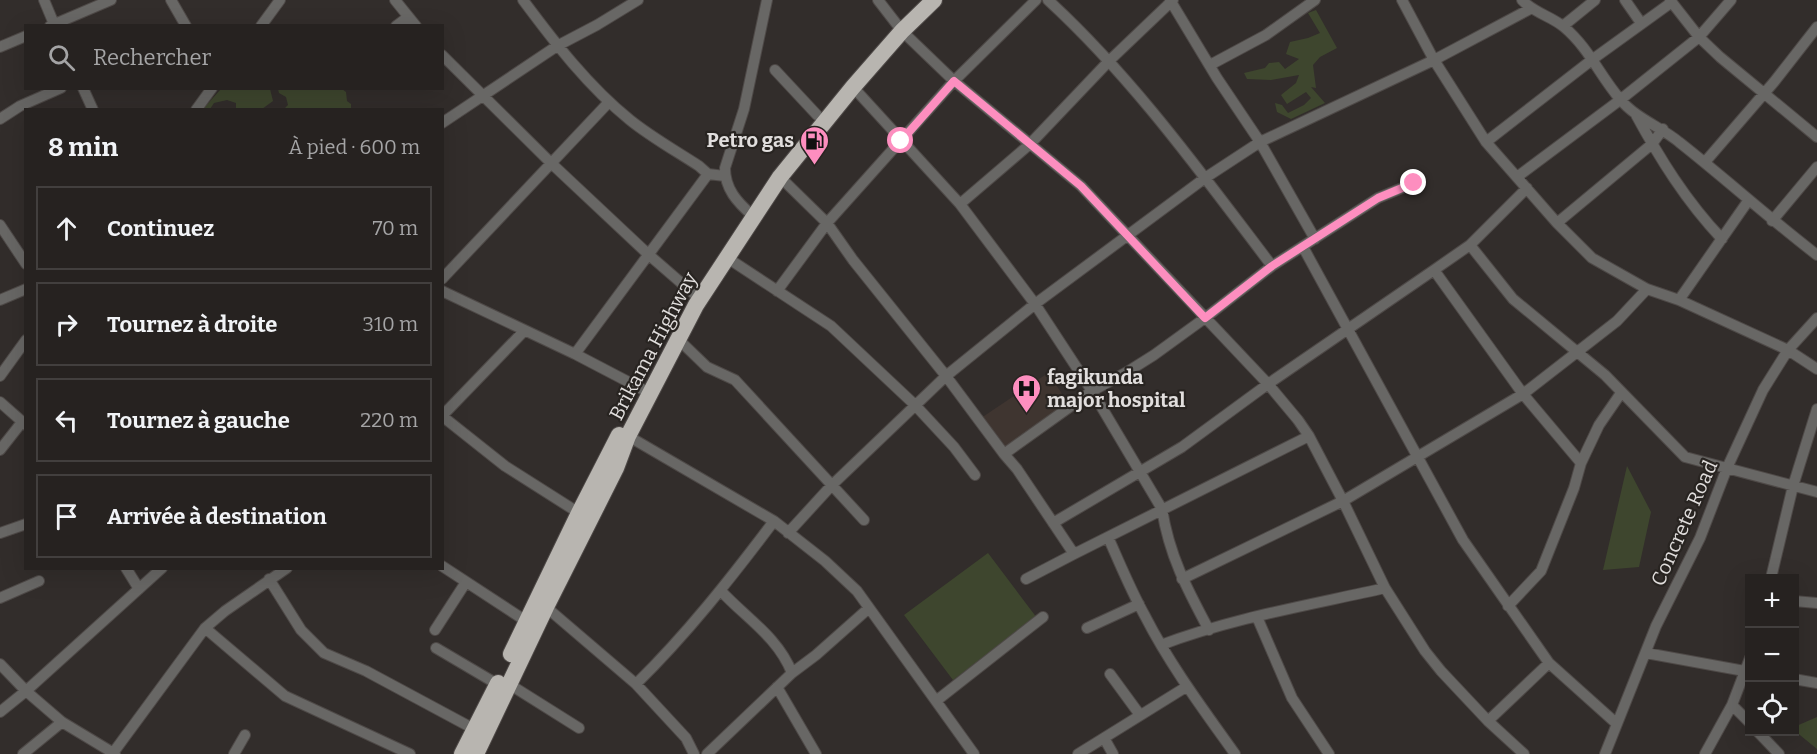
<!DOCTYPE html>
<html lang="fr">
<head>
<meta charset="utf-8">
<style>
  body { margin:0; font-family:Bitter,serif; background:#2e2a29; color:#f1f3f6 }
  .controls { position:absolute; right:18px; bottom:18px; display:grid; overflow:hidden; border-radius:0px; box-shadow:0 6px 24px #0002 }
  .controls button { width:54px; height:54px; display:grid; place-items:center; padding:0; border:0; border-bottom:2px solid #423f3e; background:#262220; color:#f1f3f6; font:30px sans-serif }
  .stop { position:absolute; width:18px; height:18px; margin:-14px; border:4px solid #fd8ebf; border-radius:50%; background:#fff }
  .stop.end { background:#fd8ebf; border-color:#fff; box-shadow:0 2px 6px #0008 }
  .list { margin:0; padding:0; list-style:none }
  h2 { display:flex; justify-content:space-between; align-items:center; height:78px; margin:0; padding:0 24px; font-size:26px }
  h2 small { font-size:20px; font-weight:400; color:#a4a4a5 }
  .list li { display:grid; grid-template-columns:39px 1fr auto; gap:18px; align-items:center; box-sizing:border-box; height:84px; margin:0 12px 12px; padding:0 12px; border:2px solid #423f3e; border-radius:0px }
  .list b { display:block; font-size:22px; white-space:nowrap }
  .list em { font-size:20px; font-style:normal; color:#a4a4a5 }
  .icon { flex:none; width:33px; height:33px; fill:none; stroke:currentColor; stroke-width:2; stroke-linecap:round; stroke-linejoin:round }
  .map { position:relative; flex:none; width:1817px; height:754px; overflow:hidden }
  .search { position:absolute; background:#262220; box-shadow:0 6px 24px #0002; left:24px; top:24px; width:420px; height:66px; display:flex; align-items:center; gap:15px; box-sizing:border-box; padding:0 21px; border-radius:0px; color:#a4a4a5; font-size:22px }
  .panel { position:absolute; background:#262220; box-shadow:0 6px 24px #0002; left:24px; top:108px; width:420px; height:462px; border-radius:0px }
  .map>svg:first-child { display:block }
  .built { fill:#3f3530 }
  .green { fill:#3e462e }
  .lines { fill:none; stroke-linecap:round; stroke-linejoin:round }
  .minor-casing { stroke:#4e4947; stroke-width:12 }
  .highway-casing { stroke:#4e4947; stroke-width:18 }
  .minor { stroke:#686765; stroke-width:10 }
  .highway { stroke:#b8b5b0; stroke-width:16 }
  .route { stroke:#fd8ebf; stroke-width:8 }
  .labels { text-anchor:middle; stroke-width:4.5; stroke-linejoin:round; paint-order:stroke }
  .poi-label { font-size:20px; font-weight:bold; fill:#e1dedd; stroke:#282421; text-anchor:end }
  .street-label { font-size:20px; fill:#e1dedd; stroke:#282421 }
</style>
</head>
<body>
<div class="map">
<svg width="1817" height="754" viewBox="0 0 1817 754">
  <rect width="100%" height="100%" fill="#322d2b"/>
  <!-- built -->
  <path class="built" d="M1048 373 1071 407 1003 453 981 418Z"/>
  <!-- green -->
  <path class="green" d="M1316 10 1337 48 1320 57 1313 65 1316 88 1311 87 1325 103 1291 119 1277 112 1275 103 1282 105 1288 113 1304 105 1311 98 1306 92 1287 104 1281 95 1296 83 1299 75 1271 80 1247 79 1244 73 1265 68 1269 63 1279 62 1285 69 1299 59 1286 54 1290 42 1308 38 1320 33 1308 13Z
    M221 89H270L273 101 262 109H236V103L227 100 214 103 210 109 202 110Z
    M278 89H342L346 92 347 101 351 104V108L355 109H284L288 105 286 97 279 93Z
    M1627 466 1651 512 1639 567 1603 570Z
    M988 553 1037 618 953 680 904 615Z
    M1817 717V749L1795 731 1794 727Z"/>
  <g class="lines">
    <defs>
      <path id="minor" d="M44 0 54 24
        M171 0 186 26
        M395 0 416 26
        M523 0C555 43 588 86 630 120 651 137 676 151 699 166L708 174 725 176
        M878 0 902 31 954 81 1081 186 1268 384 1298 420 1309 436 1343 501 1385 588 1425 651 1441 671 1488 721 1524 754
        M1048 0C1133 78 1202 174 1272 266
        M1170 0 1217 78 1260 142 1315 239
        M1402 0 1434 60 1486 142 1557 223 1592 258 1647 289 1679 300 1788 350 1817 369
        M1522 0C1534 13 1551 16 1564 27 1589 48 1600 76 1620 99 1635 118 1661 127 1679 142 1726 179 1770 219 1817 255
        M1625 0 1641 23
        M1670 0 1699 37 1720 57 1817 137
        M50 26 111 0
        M261 26 280 0
        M396 26 408 17
        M1563 26 1595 0
        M0 47 26 36
        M442 55 551 163 649 255 694 294
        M1210 65 1266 35 1315 0
        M775 70 817 115
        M853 87 960 204 1035 304 1092 391 1162 509C1169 555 1187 589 1209 630
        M83 88 93 110
        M196 110 212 88
        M1635 113C1660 159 1686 201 1722 239
        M0 119 20 106 61 88
        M442 123 557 46 597 25 638 0
        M1486 142 1593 59 1672 2
        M1705 162 1774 82 1817 27
        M780 177 827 223 853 260 946 376 1004 454 1017 469 1074 554
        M1517 177 1620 100 1699 37 1731 0
        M960 204 1030 144 1109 61 1173 0
        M753 216C737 202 725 189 725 168L744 109 767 0
        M1772 221 1817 167
        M1557 223 1652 144 1663 129
        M0 225 26 264
        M1470 245 1513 299 1605 375 1685 457 1817 492
        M1303 247 1463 540 1549 663 1617 724
        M726 257 831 326 915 405 954 447 975 475
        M1434 270 1523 394 1581 463 1574 488 1541 571 1508 606
        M442 279 609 102
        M442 291 575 354 642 389
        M777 291 827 223 954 81 1036 0
        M0 300 26 289
        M1679 300 1748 201
        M678 339 707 367 735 380 864 520
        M575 354 708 174
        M0 376 26 340
        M0 402 26 425
        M442 416 505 466 579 513
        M442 416 524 331
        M628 436 774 521 825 561 857 591 974 754
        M0 450 22 422
        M1004 454 1092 391 1127 372 1154 355 1205 318 1272 266 1378 198 1414 183
        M1581 463 1599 425 1621 393
        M1053 523 1182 447 1268 384 1434 270 1470 245 1527 188
        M0 533 26 524
        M788 533 831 486 946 376 1035 304 1205 178 1260 142 1434 60 1530 9
        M1108 537C1120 564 1131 591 1145 616 1170 665 1203 709 1235 754
        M442 566 526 621
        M126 568 139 589
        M1771 578 1793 486 1817 409
        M269 579 301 630 324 653 366 671 474 729
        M1026 579 1074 554 1309 436
        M1182 579 1343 501 1523 394 1617 321 1647 289
        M721 591C746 618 778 637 792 673
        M0 598 39 581
        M1794 601 1817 603
        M546 607 636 684 686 738 694 754
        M1257 617 1292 698 1329 754
        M205 628 285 696 410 754
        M1087 628 1139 604
        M435 630 466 582
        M1161 645C1232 618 1310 605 1385 588
        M436 648 497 684
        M1646 653 1750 672
        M0 664 26 691 62 722 115 754
        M1110 674 1140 715
        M1794 679 1817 683
        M509 684 579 728
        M636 684C687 634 731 578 774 521
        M777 687 816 754
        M936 701 1043 617
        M1732 705 1750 723
        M0 712 26 691 162 568
        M1488 721 1549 663
        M1758 732 1779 754
        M1104 738 1113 754
        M113 753 205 628 225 611 287 568
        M23 754 62 722
        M234 754 245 735
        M707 754 792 673 816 655 869 608
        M1078 754 1186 687
        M1605 754 1656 626 1700 538 1727 468 1763 390 1788 350 1817 318
        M1705 754 1732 705 1750 658"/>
      <path id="highway" d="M511 654 579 513 619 435
        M462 754 498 683
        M476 754 546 607 616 468 628 436 696 305 780 177 853 87 902 31 934 0"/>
    </defs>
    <!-- minor casing -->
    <use href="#minor" class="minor-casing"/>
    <!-- highway casing -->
    <use href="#highway" class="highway-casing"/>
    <!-- minor -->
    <use href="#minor" class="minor"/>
    <!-- highway -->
    <use href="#highway" class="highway"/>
  </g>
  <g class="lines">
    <!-- route -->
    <path class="route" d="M901 141 954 81 1081 186 1205 318 1272 266 1378 198 1414 183"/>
  </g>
  <!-- icons -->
  <defs>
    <symbol id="fuel-pin" viewBox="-11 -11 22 30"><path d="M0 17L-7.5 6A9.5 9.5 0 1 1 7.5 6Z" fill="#fd8ebf" stroke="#282421"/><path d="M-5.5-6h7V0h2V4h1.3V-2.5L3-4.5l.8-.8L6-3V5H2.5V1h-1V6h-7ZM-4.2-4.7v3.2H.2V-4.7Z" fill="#111"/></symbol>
    <symbol id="hospital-pin" viewBox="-11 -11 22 30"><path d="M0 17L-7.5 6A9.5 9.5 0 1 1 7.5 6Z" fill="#fd8ebf" stroke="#282421"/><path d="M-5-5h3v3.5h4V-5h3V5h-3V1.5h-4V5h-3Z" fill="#111"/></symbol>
  </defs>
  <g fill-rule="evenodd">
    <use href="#fuel-pin" x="798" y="124" width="33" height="45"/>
    <use href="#hospital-pin" x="1010" y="372" width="33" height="45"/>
  </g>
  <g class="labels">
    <!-- poi labels -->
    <g class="poi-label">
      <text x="794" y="147">Petro gas</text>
      <text x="1047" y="384" text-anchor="start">fagikunda<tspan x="1047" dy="23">major hospital</tspan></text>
    </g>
    <!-- street labels -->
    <g class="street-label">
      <text transform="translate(653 346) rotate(-62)" y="7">Brikama Highway</text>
      <text transform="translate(1684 523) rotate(-66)" y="7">Concrete Road</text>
    </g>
  </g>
</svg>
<div class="controls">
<button>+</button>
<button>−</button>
<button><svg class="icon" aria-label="locate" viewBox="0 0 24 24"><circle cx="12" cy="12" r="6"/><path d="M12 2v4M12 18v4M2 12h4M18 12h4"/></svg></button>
</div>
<div class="stop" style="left:901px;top:141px"></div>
<div class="stop end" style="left:1414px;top:183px"></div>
<div class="search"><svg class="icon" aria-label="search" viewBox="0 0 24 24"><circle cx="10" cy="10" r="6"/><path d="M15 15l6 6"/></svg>Rechercher</div>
<section class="panel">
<h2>8 min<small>À pied · 600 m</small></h2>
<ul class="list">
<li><svg class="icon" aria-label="ahead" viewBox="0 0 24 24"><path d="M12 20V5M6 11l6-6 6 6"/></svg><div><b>Continuez</b></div><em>70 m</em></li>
<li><svg class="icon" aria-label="right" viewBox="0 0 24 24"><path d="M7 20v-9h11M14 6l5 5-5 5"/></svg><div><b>Tournez à droite</b></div><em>310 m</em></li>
<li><svg class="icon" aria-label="left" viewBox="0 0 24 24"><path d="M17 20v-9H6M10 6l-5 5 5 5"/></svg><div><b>Tournez à gauche</b></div><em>220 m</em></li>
<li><svg class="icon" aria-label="arrive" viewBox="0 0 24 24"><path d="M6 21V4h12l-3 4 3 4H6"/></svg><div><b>Arrivée à destination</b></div></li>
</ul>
</section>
</div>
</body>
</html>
